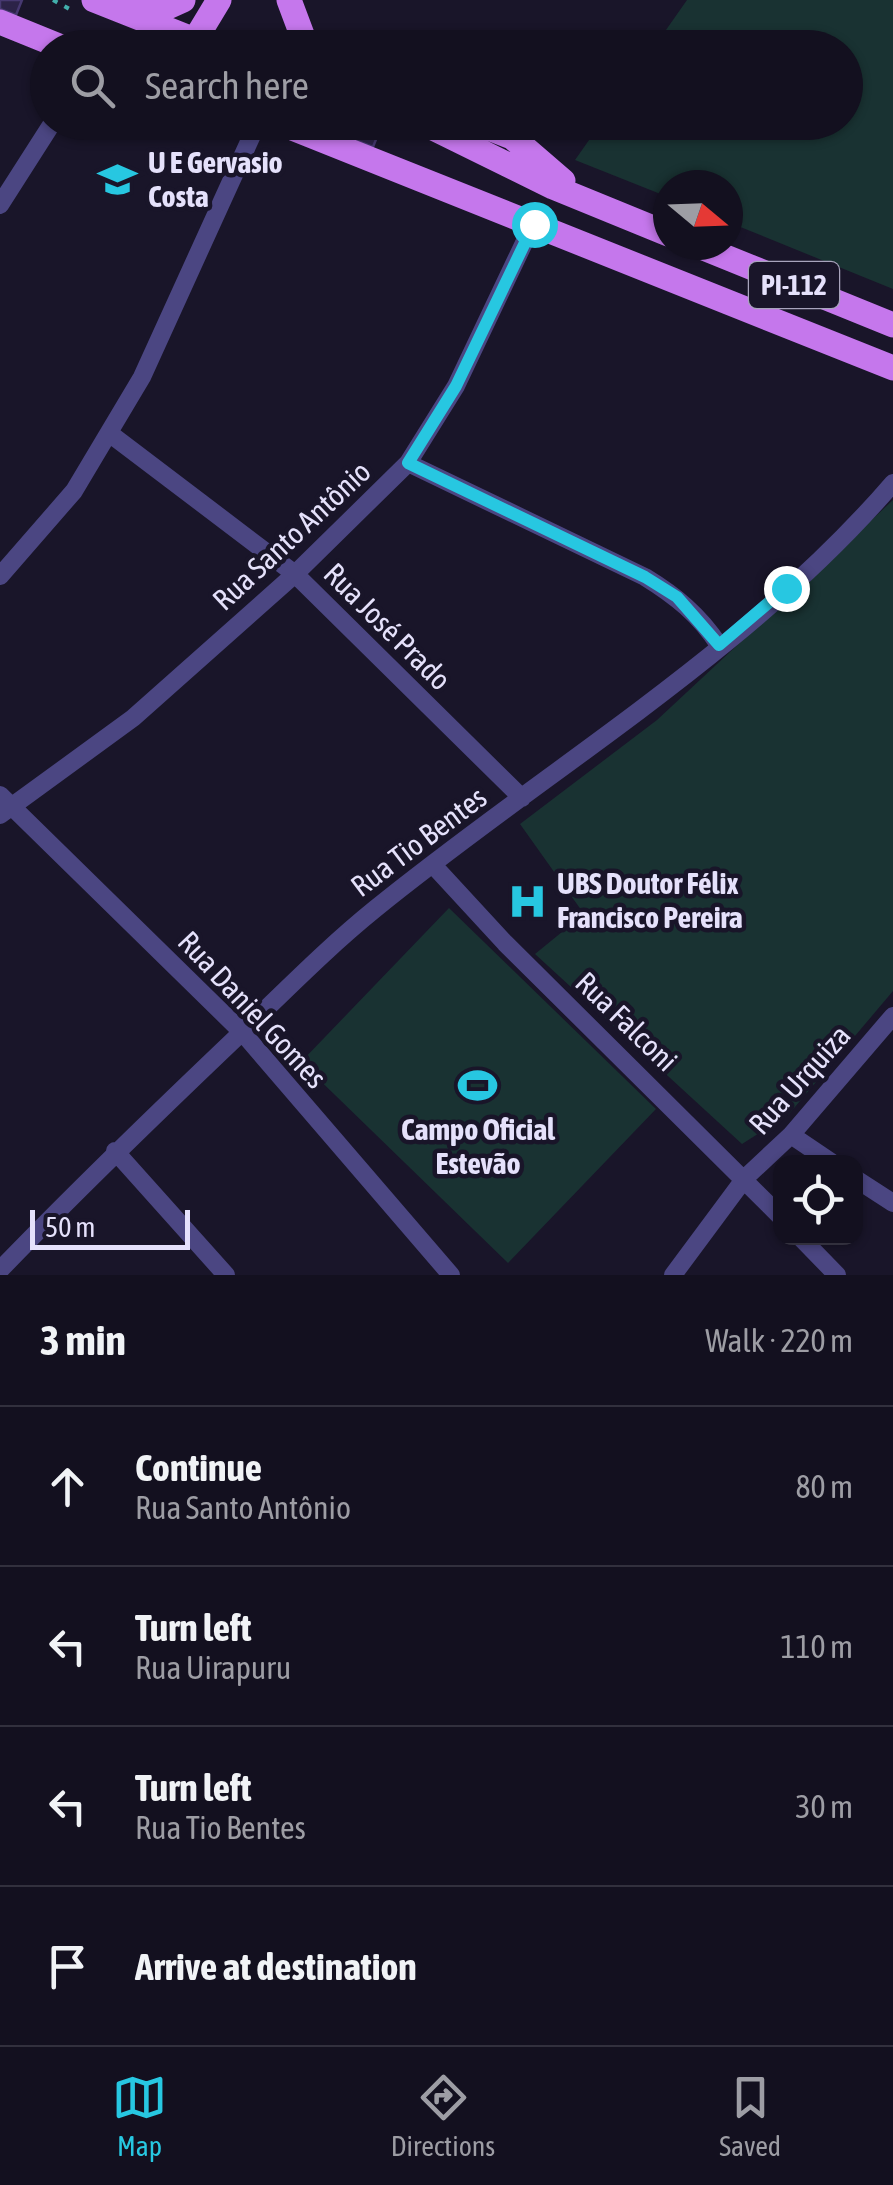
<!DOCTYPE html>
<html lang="en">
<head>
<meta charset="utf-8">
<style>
  body { margin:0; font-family:"Asap Condensed",sans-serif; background:#201e2c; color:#f1f3f6 }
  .controls { position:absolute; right:30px; bottom:30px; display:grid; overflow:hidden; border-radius:20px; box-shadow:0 2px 8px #0004 }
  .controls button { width:90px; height:90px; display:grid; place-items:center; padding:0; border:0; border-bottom:2px solid #32303d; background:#13101f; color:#f1f3f6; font:50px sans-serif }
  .compass { position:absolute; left:653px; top:170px; width:90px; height:90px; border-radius:50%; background:#13101f; box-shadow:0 2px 8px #0004; rotate:109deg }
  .scale { position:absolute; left:30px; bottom:25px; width:160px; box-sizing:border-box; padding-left:10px; border:5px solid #e5e1fb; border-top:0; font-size:28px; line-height:35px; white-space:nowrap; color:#e5e1fb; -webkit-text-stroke:8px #191529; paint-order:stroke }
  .stop { position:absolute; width:30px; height:30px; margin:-22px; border:8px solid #27c7e1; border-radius:50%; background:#fff }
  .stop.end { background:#27c7e1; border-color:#fff; box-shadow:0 2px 10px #0008 }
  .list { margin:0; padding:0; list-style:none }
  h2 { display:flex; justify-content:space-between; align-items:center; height:130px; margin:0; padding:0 40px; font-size:42px }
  h2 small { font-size:32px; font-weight:400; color:#9d9da4 }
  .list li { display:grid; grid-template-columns:65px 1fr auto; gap:30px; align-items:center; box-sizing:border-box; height:160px; padding:0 40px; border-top:2px solid #32303d }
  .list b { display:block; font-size:38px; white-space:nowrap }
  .list p { margin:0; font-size:32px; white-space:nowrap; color:#9d9da4 }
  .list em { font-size:32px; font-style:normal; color:#9d9da4 }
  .icon { flex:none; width:55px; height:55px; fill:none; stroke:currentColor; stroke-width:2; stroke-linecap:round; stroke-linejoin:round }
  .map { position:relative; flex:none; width:893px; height:1275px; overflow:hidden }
  .search { position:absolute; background:#13101f; box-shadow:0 2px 8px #0004; left:30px; right:30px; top:30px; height:110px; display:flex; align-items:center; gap:25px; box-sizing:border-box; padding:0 35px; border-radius:55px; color:#9d9da4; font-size:38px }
  .sheet { height:770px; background:#13101f }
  nav { display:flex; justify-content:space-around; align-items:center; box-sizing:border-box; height:140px; border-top:2px solid #32303d; background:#13101f; font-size:28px; color:#9d9da4 }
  nav a { display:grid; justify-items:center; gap:5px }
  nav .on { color:#27c7e1 }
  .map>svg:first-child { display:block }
  .green { fill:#193232 }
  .building { fill:#2c2348; stroke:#463870; stroke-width:2.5 }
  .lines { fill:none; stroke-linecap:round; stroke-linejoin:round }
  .path { stroke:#42aeab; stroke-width:4; stroke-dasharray:5 8; stroke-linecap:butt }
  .street { stroke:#4b4682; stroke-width:18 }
  .primary { stroke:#c577ec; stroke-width:25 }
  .route { stroke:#27c7e1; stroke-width:12 }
  .labels { text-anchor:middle; stroke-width:9; stroke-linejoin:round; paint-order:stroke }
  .shield { fill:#191529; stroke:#a8a4bc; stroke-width:2.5 }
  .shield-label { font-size:28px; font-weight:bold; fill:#e5e1fb }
  .poi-label { font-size:30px; font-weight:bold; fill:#e5e1fb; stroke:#191529; text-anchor:start }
  .street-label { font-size:30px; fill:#e5e1fb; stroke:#191529 }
</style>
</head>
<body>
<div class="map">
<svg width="893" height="1275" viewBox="0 0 893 1275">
  <rect width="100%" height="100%" fill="#191529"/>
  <!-- green -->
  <path class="green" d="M687 0H893V289L728 222V185H668V197L575 160 601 123 846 122V48L654 47Z
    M893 500V991L789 1114 742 1144 535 954 584 914 520 824 657 720Z
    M449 908 656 1109 508 1263 301 1062Z"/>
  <!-- building -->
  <path class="building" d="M0 0H22L16 15 0 9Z
    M308 122H383L373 147Z"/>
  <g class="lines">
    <!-- path -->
    <path class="path" d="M53 0 75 12"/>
    <!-- street -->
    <path class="street" d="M0 205 53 122
      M109 433 295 574 522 798
      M408 463 645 577C676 596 699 615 719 645
      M0 576 74 491 142 377 258 122
      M0 795 242 1032 451 1275
      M0 815 133 718 295 574 408 463 456 386 533 224
      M434 866 505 943 780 1216
      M791 1135 831 1162
      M115 1151 226 1275
      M856 1179 893 1203
      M801 1238 837 1275
      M0 1270C79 1188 160 1110 242 1032 286 990 328 947 375 909 547 769 748 652 893 483
      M673 1275 745 1178 791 1135 893 1016"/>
    <!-- primary -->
    <path class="primary" d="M94 0 215 48
      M289 0 307 48
      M130 10 163 9 183 0
      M0 22 64 48
      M190 48 219 0
      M277 122 893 368
      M421 122 553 187 668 234
      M474 122 512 137 563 181
      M696 245 893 325"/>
  </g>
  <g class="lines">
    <!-- route -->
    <path class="route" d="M534 224 456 386 408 463 645 577 677 597 719 645 786 588"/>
  </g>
  <!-- icons -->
  <defs>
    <symbol id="school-bare" viewBox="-9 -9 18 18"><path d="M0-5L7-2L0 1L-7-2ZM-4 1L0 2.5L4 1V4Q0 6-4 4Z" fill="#27c7e1" stroke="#191529" stroke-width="2.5" paint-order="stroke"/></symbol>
    <symbol id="hospital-bare" viewBox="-9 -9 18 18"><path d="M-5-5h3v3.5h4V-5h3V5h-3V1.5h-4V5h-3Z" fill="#27c7e1" stroke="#191529" stroke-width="2.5" paint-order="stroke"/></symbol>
    <symbol id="stadium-bare" viewBox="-9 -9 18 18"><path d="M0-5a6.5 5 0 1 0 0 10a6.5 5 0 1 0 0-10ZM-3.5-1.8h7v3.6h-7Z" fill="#27c7e1" stroke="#191529" stroke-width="2.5" paint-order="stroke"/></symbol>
  </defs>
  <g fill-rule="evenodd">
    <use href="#school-bare" x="90" y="152" width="55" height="55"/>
    <use href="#hospital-bare" x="500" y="874" width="55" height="55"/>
    <use href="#stadium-bare" x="450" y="1058" width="55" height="55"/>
  </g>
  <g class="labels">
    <!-- shield labels -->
    <rect class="shield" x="749" y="262" width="90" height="46" rx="8"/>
    <g class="shield-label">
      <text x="794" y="295">PI-112</text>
    </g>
    <!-- poi labels -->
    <g class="poi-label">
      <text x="148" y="173">U E Gervasio<tspan x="148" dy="34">Costa</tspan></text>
      <text x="557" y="894">UBS Doutor Félix<tspan x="557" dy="34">Francisco Pereira</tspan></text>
      <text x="478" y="1140" text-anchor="middle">Campo Oficial<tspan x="478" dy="34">Estevão</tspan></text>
    </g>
    <!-- street labels -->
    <g class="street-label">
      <text transform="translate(292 536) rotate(-43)" y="10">Rua Santo Antônio</text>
      <text transform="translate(387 627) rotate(45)" y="10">Rua José Prado</text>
      <text transform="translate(419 842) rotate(-37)" y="10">Rua Tio Bentes</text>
      <text transform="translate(252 1010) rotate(47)" y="10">Rua Daniel Gomes</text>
      <text transform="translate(626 1022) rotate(44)" y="10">Rua Falconi</text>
      <text transform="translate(800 1080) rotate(-48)" y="10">Rua Urquiza</text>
    </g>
  </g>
</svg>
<div class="controls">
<button><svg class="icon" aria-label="locate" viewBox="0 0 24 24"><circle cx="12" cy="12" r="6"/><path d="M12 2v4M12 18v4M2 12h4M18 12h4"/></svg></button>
</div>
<svg class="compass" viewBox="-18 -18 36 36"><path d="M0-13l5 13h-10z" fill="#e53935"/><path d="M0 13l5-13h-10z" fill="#9d9da4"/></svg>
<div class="scale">50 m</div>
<div class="stop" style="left:534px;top:224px"></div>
<div class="stop end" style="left:786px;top:588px"></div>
<div class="search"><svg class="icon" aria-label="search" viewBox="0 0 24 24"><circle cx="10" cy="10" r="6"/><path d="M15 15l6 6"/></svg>Search here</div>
</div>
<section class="sheet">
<h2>3 min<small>Walk · 220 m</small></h2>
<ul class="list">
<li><svg class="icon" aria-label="ahead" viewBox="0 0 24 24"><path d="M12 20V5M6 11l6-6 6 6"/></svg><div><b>Continue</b><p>Rua Santo Antônio</p></div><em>80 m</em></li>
<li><svg class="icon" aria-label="left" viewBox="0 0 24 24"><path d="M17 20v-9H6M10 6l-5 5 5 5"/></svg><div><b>Turn left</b><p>Rua Uirapuru</p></div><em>110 m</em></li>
<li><svg class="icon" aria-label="left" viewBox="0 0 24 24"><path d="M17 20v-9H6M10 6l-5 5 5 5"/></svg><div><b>Turn left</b><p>Rua Tio Bentes</p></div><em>30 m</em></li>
<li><svg class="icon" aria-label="arrive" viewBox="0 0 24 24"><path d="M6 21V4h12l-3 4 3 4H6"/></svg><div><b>Arrive at destination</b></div></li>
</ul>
</section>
<nav>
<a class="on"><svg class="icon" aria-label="map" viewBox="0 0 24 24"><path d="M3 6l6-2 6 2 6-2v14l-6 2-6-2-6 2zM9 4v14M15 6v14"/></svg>Map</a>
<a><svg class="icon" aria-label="directions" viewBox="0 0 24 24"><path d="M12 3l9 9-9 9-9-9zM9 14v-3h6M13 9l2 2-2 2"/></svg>Directions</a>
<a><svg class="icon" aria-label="saved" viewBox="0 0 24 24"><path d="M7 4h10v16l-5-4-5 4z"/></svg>Saved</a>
</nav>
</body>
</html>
